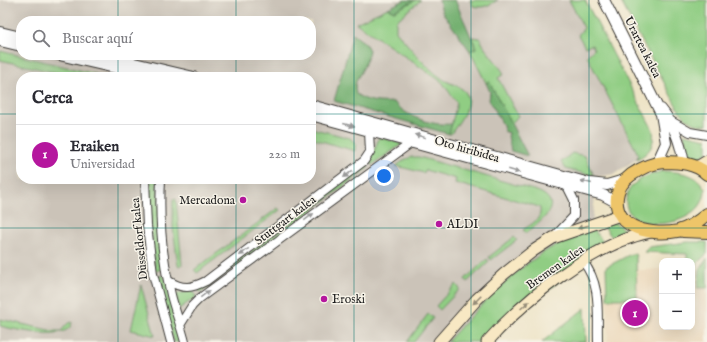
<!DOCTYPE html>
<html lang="es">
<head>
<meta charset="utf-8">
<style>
  body { margin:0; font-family:"IM FELL English",serif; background:#f7f7f7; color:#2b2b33 }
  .controls { position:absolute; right:12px; bottom:12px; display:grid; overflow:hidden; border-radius:8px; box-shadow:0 4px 16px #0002 }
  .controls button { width:36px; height:36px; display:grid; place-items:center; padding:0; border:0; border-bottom:1px solid #e1e1e2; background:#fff; color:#2b2b33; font:20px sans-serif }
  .you { position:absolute; left:384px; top:176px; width:14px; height:14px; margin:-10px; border:3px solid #fff; border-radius:50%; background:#1a73e8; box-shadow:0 0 0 6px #1a73e833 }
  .badge { display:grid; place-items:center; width:26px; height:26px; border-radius:50%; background:#b5179e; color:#fff; font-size:13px; font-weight:700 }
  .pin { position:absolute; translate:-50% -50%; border:2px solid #fff; box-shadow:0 1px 4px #0006 }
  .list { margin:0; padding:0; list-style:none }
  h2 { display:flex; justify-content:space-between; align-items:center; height:52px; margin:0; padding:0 16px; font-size:17px }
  h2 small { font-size:13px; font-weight:400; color:#7c7c81 }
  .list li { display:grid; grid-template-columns:26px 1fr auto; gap:12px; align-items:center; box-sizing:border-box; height:60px; padding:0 16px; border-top:1px solid #e1e1e2 }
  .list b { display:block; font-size:15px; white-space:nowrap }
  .list p { margin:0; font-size:13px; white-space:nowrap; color:#7c7c81 }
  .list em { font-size:13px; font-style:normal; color:#7c7c81 }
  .icon { flex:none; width:22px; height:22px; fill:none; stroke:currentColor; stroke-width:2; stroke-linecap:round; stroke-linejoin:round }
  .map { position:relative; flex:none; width:707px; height:342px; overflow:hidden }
  .search { position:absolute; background:#fff; box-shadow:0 4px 16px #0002; left:16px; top:16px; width:300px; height:44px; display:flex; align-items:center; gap:10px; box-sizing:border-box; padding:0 14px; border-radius:16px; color:#7c7c81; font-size:15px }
  .panel { position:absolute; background:#fff; box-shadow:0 4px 16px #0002; left:16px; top:72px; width:300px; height:112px; border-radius:16px }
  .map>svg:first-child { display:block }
  .built { fill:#ecd8ba }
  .industrial { fill:#cbc3b8; fill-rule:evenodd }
  .green { fill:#90cd83; stroke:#567450 }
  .forest { fill:#74b071; stroke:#486646 }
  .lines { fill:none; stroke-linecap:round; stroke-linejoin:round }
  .minor-casing { stroke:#3c3a36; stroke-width:10 }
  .tertiary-casing { stroke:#3c3a36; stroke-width:12 }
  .secondary-casing { stroke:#3c3a36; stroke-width:13 }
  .primary-casing { stroke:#3c3a36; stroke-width:14 }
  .minor { stroke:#fff; stroke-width:8 }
  .tertiary { stroke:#fff; stroke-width:10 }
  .secondary { stroke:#f8e8c3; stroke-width:11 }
  .primary { stroke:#eec569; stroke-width:12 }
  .oneway { fill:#999 }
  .oneway2 { fill:#958c78 }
  .grid { fill:none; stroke:#0f766e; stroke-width:1; stroke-opacity:0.55 }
  .poi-dot { fill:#b5179e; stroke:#f7f3e8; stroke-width:1.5 }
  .labels { text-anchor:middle; stroke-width:3; stroke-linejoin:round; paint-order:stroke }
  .street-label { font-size:12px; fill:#1c1c1c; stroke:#f7f3e8 }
  .poi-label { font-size:12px; fill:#1c1c1c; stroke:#f7f3e8; text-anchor:start }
</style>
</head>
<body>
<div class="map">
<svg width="707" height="342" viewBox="0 0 707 342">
  <rect width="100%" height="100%" fill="#f7f3e8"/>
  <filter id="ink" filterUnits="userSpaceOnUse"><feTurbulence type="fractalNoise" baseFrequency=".025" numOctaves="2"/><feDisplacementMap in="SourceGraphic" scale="8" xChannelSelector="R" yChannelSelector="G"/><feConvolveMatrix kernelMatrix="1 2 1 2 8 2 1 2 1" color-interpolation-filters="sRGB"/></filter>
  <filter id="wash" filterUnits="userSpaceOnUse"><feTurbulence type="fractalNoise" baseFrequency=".012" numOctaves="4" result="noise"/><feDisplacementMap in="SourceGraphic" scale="16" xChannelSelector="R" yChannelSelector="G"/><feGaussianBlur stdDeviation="0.9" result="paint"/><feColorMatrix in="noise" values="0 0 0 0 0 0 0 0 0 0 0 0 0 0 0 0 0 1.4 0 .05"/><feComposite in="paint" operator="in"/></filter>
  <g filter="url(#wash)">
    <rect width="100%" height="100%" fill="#eee4c7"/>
    <!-- built -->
    <path class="built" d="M707 268V342H608L606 272 662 269V327H692V269Z"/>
    <!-- industrial -->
    <path class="industrial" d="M0 0H574L641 147 637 159 614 174 597 177 590 242 465 342H0ZM21 21H311V55H21ZM21 77H311V179H21Z"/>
    <!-- green -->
    <path class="green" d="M416 0H421L396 21V31C413 51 423 65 444 80 451 84 464 87 467 95 471 108 457 124 451 134H449L457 103 442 82 356 23 388 8 394 11Z
      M470 0H498C489 5 483 9 473 6Z
      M569 0H585L653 130C655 145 650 153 637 159L638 154 587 56 594 49 592 45 585 47 578 35 584 28Z
      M620 0H707V125C692 126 685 119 677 107Z
      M472 37 480 38C486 53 497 61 504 74L498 78 518 116 511 124 489 82 486 83 470 51 476 48Z
      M0 51 108 77H75L0 60Z
      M311 128 350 138 356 144 355 151 311 138Z
      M684 134 707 139V153L700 158C685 158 686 146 684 134Z
      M379 137 402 144 372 165 369 161 375 149Z
      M572 153 585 156 594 176 566 169 561 162Z
      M412 157H419L537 191C567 203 540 223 526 233L523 230C531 224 542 220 540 208L536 206 455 183 456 179 425 170 424 173 396 166 406 159Z
      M366 164 369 167 287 229 285 225Z
      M663 171C680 172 697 173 705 189 706 219 659 231 637 219 630 215 626 209 626 202 626 182 647 175 663 171Z
      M149 179H158L163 269 155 271 149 203Z
      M173 199H176L182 265 178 266 173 228Z
      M278 208 280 210 197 273 194 270Z
      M614 222 627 232 614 240 603 225Z
      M593 228 605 245 483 342H447C476 310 505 278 541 254 557 243 576 236 593 228Z
      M281 229 283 232 200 293 198 289Z
      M514 237 517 240 491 260 489 257Z
      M687 242H707V254L698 262 695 274H692V261H687V254L644 252 649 247Z
      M631 254H635L636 257 637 299H607L606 267Z
      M707 258V288H697L700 269Z
      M487 259 489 262 467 282 465 279Z
      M164 275 183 342H174L156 277Z
      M456 284 460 289 440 310 436 306Z
      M141 285 155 336 131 330Z
      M193 291 196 297 179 309 176 294Z
      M585 308 586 342H542Z
      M428 314 433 318 414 342H407Z
      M0 319 53 331H61L68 323 72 322C71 342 15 330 0 326Z"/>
    <!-- forest -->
    <path class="forest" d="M405 0H416L394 11 388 8Z
      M439 0H455L476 48 470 51 442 12Z
      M353 34 365 43 369 50C368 56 366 61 364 66 359 78 353 80 356 94 367 102 380 103 394 102 406 117 432 126 452 124L449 134 334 101Z
      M489 81 528 156 511 151 508 136 509 133 504 131 503 125 489 100 490 92 486 83Z"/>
  </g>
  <g filter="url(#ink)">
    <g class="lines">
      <defs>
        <path id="minor" d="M671 121 690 132 707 135
          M145 179 147 226 153 274 171 342
          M161 179C159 217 162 258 171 295 175 311 181 326 185 342
          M555 236 574 216V200L567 186
          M583 262C602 284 597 315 598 342
          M169 281C183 290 192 288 206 281L364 161 370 152 369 131
          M180 325 192 306 200 298 411 143"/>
        <path id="tertiary" d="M604 0 661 114 666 143 657 163
          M0 32 21 37
          M0 41 21 46
          M59 55 154 77
          M100 55 194 77
          M311 105 589 183 607 185 624 180
          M661 109C675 126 680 142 684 163
          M311 115 603 195 616 202"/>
        <path id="secondary" d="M697 167 707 161
          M439 342 477 299 504 274 533 251 553 238 620 215
          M487 342C524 300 594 243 650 232"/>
        <path id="primary" d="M707 174C696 163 679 162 664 162 652 163 641 168 631 175 623 181 618 187 617 197 613 230 655 236 678 231 689 228 699 221 707 214
          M683 231 707 232"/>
      </defs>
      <!-- minor casing -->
      <use href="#minor" class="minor-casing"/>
      <!-- tertiary casing -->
      <use href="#tertiary" class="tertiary-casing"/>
      <!-- secondary casing -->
      <use href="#secondary" class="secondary-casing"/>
      <!-- primary casing -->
      <use href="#primary" class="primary-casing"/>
      <!-- minor -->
      <use href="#minor" class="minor"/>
      <!-- tertiary -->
      <use href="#tertiary" class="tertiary"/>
      <!-- secondary -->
      <use href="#secondary" class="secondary"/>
      <!-- primary -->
      <use href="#primary" class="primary"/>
    </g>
    <!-- one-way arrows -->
    <defs><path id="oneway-solid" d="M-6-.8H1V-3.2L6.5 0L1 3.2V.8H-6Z"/></defs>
    <g class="oneway">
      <use href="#oneway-solid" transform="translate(349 125) rotate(15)"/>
      <use href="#oneway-solid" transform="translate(420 136) rotate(-164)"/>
      <use href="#oneway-solid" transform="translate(514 171) rotate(16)"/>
      <use href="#oneway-solid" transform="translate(348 174) rotate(142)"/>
      <use href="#oneway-solid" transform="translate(586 182) rotate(-166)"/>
      <use href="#oneway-solid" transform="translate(309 217) rotate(-37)"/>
      <use href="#oneway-solid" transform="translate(244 252) rotate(143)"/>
      <use href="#oneway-solid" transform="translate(205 294) rotate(-38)"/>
    </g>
    <g class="oneway2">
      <use href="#oneway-solid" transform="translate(583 227) rotate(162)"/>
      <use href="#oneway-solid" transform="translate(477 300) rotate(135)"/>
      <use href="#oneway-solid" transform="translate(525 305) rotate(-42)"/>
    </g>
  </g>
  <!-- grid -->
  <path class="grid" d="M118 0V21M236 0V21M354 0V342M471 0V342M589 0V342M118 55V77M236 55V77M0 114H21M311 114H707M118 179V342M236 179V342M0 228H707"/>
  <!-- markers -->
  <g class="poi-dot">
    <circle cx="243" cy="200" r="4"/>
    <circle cx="439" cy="224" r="4"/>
    <circle cx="324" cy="299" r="4"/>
  </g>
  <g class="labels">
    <!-- street labels -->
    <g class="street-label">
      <text transform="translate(643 47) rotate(63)" y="4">Urartea kalea</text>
      <text transform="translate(467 149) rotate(16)" y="4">Oto hiribidea</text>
      <text transform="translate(285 220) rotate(-37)" y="4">Stuttgart kalea</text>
      <text transform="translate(139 239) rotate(-96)" y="4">Düsseldorf kalea</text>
      <text transform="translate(555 267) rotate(-35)" y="4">Bremen kalea</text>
    </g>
    <!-- poi labels -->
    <g class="poi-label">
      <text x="235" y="204" text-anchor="end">Mercadona</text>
      <text x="447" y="228">ALDI</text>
      <text x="332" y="303">Eroski</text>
    </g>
  </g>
</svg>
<div class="controls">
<button>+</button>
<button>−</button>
</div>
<div class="you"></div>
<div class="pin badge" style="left:635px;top:313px">1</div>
<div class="search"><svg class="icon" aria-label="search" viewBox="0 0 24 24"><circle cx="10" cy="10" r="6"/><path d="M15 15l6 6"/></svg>Buscar aquí</div>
<section class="panel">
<h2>Cerca<small></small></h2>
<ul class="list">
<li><span class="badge">1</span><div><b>Eraiken</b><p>Universidad</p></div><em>220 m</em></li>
</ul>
</section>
</div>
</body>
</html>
